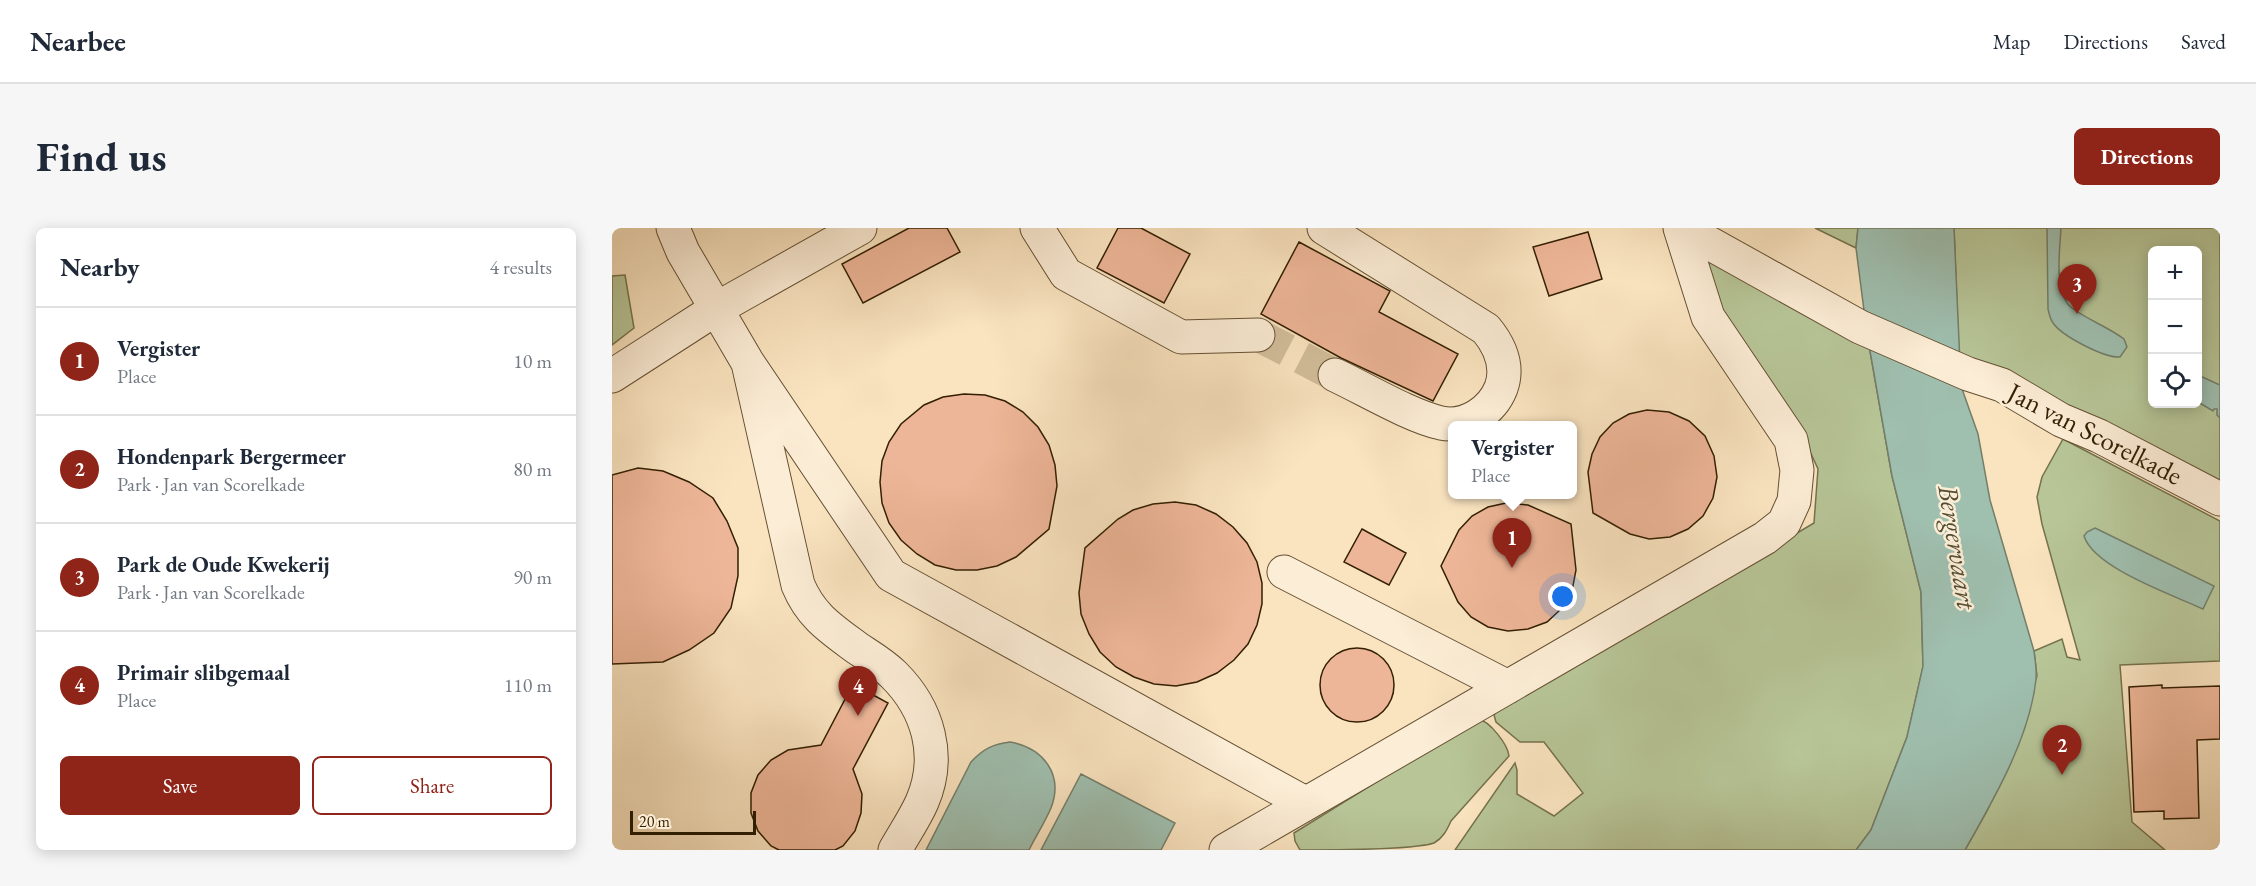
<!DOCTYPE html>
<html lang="en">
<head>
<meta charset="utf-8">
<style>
  body { margin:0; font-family:"EB Garamond",serif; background:#f6f6f7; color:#1f2937 }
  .controls { position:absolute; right:18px; top:18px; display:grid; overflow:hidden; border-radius:9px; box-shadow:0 3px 15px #0003 }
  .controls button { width:54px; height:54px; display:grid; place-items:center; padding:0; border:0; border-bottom:2px solid #e0e1e3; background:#fff; color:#1f2937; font:30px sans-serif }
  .scale { position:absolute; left:18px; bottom:15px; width:126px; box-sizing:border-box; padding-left:6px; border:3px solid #331f02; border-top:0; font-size:16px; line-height:21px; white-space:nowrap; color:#331f02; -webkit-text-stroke:4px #fcedd6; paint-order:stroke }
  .you { position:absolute; left:951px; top:369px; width:21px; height:21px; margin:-15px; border:4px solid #fff; border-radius:50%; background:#1a73e8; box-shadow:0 0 0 9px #1a73e833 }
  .badge { display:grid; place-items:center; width:39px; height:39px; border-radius:50%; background:#8f2418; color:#fff; font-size:20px; font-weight:700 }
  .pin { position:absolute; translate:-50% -50px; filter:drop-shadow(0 2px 3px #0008) }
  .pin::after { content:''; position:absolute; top:32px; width:21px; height:18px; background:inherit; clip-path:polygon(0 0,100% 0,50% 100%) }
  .popup { position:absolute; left:836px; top:193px; width:129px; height:78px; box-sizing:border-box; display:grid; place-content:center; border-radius:9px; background:#fff; filter:drop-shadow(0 2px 4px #0005); font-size:20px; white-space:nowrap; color:#747a83 }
  .popup b { font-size:22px; color:#1f2937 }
  .popup::after { content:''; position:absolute; left:50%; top:100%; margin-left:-12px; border:12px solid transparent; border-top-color:#fff }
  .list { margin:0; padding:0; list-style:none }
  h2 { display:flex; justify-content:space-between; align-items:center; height:78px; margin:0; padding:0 24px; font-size:26px }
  h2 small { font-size:20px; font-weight:400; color:#747a83 }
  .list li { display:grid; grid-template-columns:39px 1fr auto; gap:18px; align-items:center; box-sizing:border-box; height:108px; padding:0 24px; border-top:2px solid #e0e1e3 }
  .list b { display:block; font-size:22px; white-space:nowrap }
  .list p { margin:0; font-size:20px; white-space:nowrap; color:#747a83 }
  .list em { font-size:20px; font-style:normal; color:#747a83 }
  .actions { display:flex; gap:12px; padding:18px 24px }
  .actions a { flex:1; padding:14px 0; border:2px solid #8f2418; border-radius:9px; text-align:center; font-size:21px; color:#8f2418 }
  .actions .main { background:#8f2418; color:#fff }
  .icon { flex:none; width:33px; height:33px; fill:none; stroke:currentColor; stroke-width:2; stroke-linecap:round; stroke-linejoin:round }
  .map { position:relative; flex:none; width:1608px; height:622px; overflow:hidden; border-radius:9px }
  header { display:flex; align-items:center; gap:36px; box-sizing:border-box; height:84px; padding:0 30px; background:#fff; border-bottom:2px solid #e0e1e3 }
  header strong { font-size:28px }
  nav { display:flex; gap:33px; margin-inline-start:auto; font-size:21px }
  .intro { display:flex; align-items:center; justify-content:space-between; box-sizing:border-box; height:144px; padding:0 36px }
  h1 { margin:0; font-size:42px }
  .button { padding:15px 27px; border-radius:9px; background:#8f2418; color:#fff; font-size:21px; font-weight:700 }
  main { display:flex; gap:36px; padding:0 36px }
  aside { flex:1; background:#fff; border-radius:9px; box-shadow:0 3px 15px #0003 }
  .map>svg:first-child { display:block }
  .green { fill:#b7c597; stroke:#75724c; stroke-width:1.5; fill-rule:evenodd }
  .water { fill:#9fbfaf; stroke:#747f6a; stroke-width:1.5 }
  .building { fill:#eeb698; stroke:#331f02; stroke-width:1.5 }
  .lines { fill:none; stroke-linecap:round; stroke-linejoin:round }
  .minor-tunnel { stroke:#d2bd9a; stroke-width:33; stroke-dasharray:33 16; stroke-linecap:butt }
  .minor-casing { stroke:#655032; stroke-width:35 }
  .minor { stroke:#fcedd6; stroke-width:33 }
  .labels { text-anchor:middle; stroke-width:5; stroke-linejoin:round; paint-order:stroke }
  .street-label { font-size:27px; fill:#331f02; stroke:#fcedd6 }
  .water-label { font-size:28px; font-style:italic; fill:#534f36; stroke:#fcedd6 }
</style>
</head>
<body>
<header>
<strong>Nearbee</strong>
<nav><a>Map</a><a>Directions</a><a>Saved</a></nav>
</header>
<div class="intro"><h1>Find us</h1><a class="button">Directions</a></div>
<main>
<aside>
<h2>Nearby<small>4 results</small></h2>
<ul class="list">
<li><span class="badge">1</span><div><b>Vergister</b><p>Place</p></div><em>10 m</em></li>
<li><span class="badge">2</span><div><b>Hondenpark Bergermeer</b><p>Park · Jan van Scorelkade</p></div><em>80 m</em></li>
<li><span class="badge">3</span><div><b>Park de Oude Kwekerij</b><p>Park · Jan van Scorelkade</p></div><em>90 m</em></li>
<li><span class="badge">4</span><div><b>Primair slibgemaal</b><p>Place</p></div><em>110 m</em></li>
</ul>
<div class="actions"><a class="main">Save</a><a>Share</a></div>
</aside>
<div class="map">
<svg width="1608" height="622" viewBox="0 0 1608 622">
  <rect width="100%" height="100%" fill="#fae4c0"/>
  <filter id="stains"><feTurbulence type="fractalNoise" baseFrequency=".00333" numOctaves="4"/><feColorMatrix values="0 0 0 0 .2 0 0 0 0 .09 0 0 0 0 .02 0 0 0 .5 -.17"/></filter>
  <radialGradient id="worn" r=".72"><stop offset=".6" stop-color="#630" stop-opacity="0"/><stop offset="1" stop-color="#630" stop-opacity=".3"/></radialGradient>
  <!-- green -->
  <path class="green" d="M1203 0H1246L1244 20Z
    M1342 0H1608V256L1347 129ZM1540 22H1586V176H1540Z
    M1088 21 1255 106 1280 248 1309 364 1311 439 1295 509 1259 602 1244 622H843L903 535 905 542V566L942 588 971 565 932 514H908L884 494 882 487 886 482 1202 295 1206 241 1187 200 1108 88Z
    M13 47 22 100 0 117V48Z
    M1451 211 1608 293V433L1508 437 1520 594 1553 622H1353L1376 581 1425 448 1422 423 1450 411 1455 429 1468 432 1430 296 1425 269 1430 249Z
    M866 491C878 493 896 517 897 528L839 593C835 602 831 610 822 615 801 622 717 622 688 622L683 613 682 605Z"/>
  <!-- water -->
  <path class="water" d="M1246 0H1342L1349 158 1366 206 1378 272 1422 423C1423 432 1425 442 1424 451 1418 509 1382 571 1353 622H1244L1259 602 1295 509 1311 438 1309 364 1280 248 1255 106 1244 20Z
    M1435 0H1449C1448 21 1441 66 1460 80 1476 92 1496 99 1512 111L1515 119 1508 129C1492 130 1450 108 1441 95 1438 91 1437 85 1436 81Z
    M1586 147 1608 157V190L1605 187V181H1602L1601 183 1586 174Z
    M1483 300 1602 358 1591 381C1561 367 1482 340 1472 308L1475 304Z
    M398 514C431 520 452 546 439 580 433 594 424 608 417 622H314L359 534C371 521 381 516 398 514Z
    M469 546 563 595 549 622H429Z"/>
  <!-- building -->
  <path class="building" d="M297 0H335L348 24 251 75 230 36Z
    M506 0H529L578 26 552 75 485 40Z
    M976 4 990 51 937 68 921 19Z
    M687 14 778 63 767 84 846 126 821 173 729 130 649 86Z
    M352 166 373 167 393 173 411 184 426 199 437 217 443 237 445 258 437 301 404 329 385 338 365 342H344L323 337 305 326 289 312 277 295 270 275 268 254 270 233 277 214 289 196 312 177 331 169Z
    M1035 182 1057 184 1077 193 1093 208 1102 228 1105 249 1101 270 1091 288 1076 301 1058 309 1037 311 1018 306 981 285 976 244 980 226 988 209 1001 195 1017 186Z
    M26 240 51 243 77 254 101 270 115 293 126 320V348L119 380 102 405 77 422 51 434 0 436V247Z
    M563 274 584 277 604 286 621 299 635 315 645 334 650 355V376L645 397 636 416 622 432 605 445 585 454 564 458 542 456 522 449 504 439 488 424 477 406 469 386 467 365 473 320 506 291 521 282 541 276Z
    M894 275 916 277 959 296 964 342 960 363 949 381 935 394 916 401 896 403 876 399 859 389 846 374 829 338 847 302 860 288 876 279Z
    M750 301 794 325 777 357 732 334Z
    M708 457a37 37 0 1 1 74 0a37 37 0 1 1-74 0Z
    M241 456 276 475 241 541 250 566 249 585 243 603 231 618 223 622H167L159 618 146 603 139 585V565L146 547 159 532 176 522 209 517Z
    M1550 457V460L1608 458V511L1585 512 1587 590 1552 591V583L1522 584 1517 459Z"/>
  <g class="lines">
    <!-- minor-tunnel -->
    <path class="minor-tunnel" d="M646 107 723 147"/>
    <defs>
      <path id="minor" d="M61 0 71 24 136 135 186 357C199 388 218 400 245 420 257 428 271 436 282 447 316 481 330 528 310 574 303 590 292 606 283 622
        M425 0 454 46 569 109 646 107
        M712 0 874 101C888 118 897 138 889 160 880 183 854 200 829 195 798 188 753 161 723 147
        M1070 0 1248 99 1356 146 1390 157 1449 192 1487 208 1608 271
        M136 135 279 347 693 575
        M0 148 104 81 248 0
        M672 344 896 459
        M614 622 1153 310 1172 295 1182 273 1185 242 1179 212 1096 89 1068 0"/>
    </defs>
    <!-- minor casing -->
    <use href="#minor" class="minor-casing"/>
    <!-- minor -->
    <use href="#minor" class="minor"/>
  </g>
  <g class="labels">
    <!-- street labels -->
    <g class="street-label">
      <text transform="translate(1483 206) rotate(27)" y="9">Jan van Scorelkade</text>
    </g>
    <!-- water labels -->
    <g class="water-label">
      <text transform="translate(1346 319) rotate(81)" y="10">Bergervaart</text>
    </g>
  </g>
  <rect width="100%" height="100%" filter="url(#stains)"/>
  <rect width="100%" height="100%" fill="url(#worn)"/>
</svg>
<div class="controls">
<button>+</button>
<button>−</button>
<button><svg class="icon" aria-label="locate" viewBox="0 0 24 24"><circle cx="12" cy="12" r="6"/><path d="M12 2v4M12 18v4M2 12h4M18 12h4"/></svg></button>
</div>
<div class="scale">20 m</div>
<div class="you"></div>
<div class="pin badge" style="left:900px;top:340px">1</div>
<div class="popup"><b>Vergister</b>Place</div>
<div class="pin badge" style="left:1450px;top:547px">2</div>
<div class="pin badge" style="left:1465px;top:86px">3</div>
<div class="pin badge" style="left:246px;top:488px">4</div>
</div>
</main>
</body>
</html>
